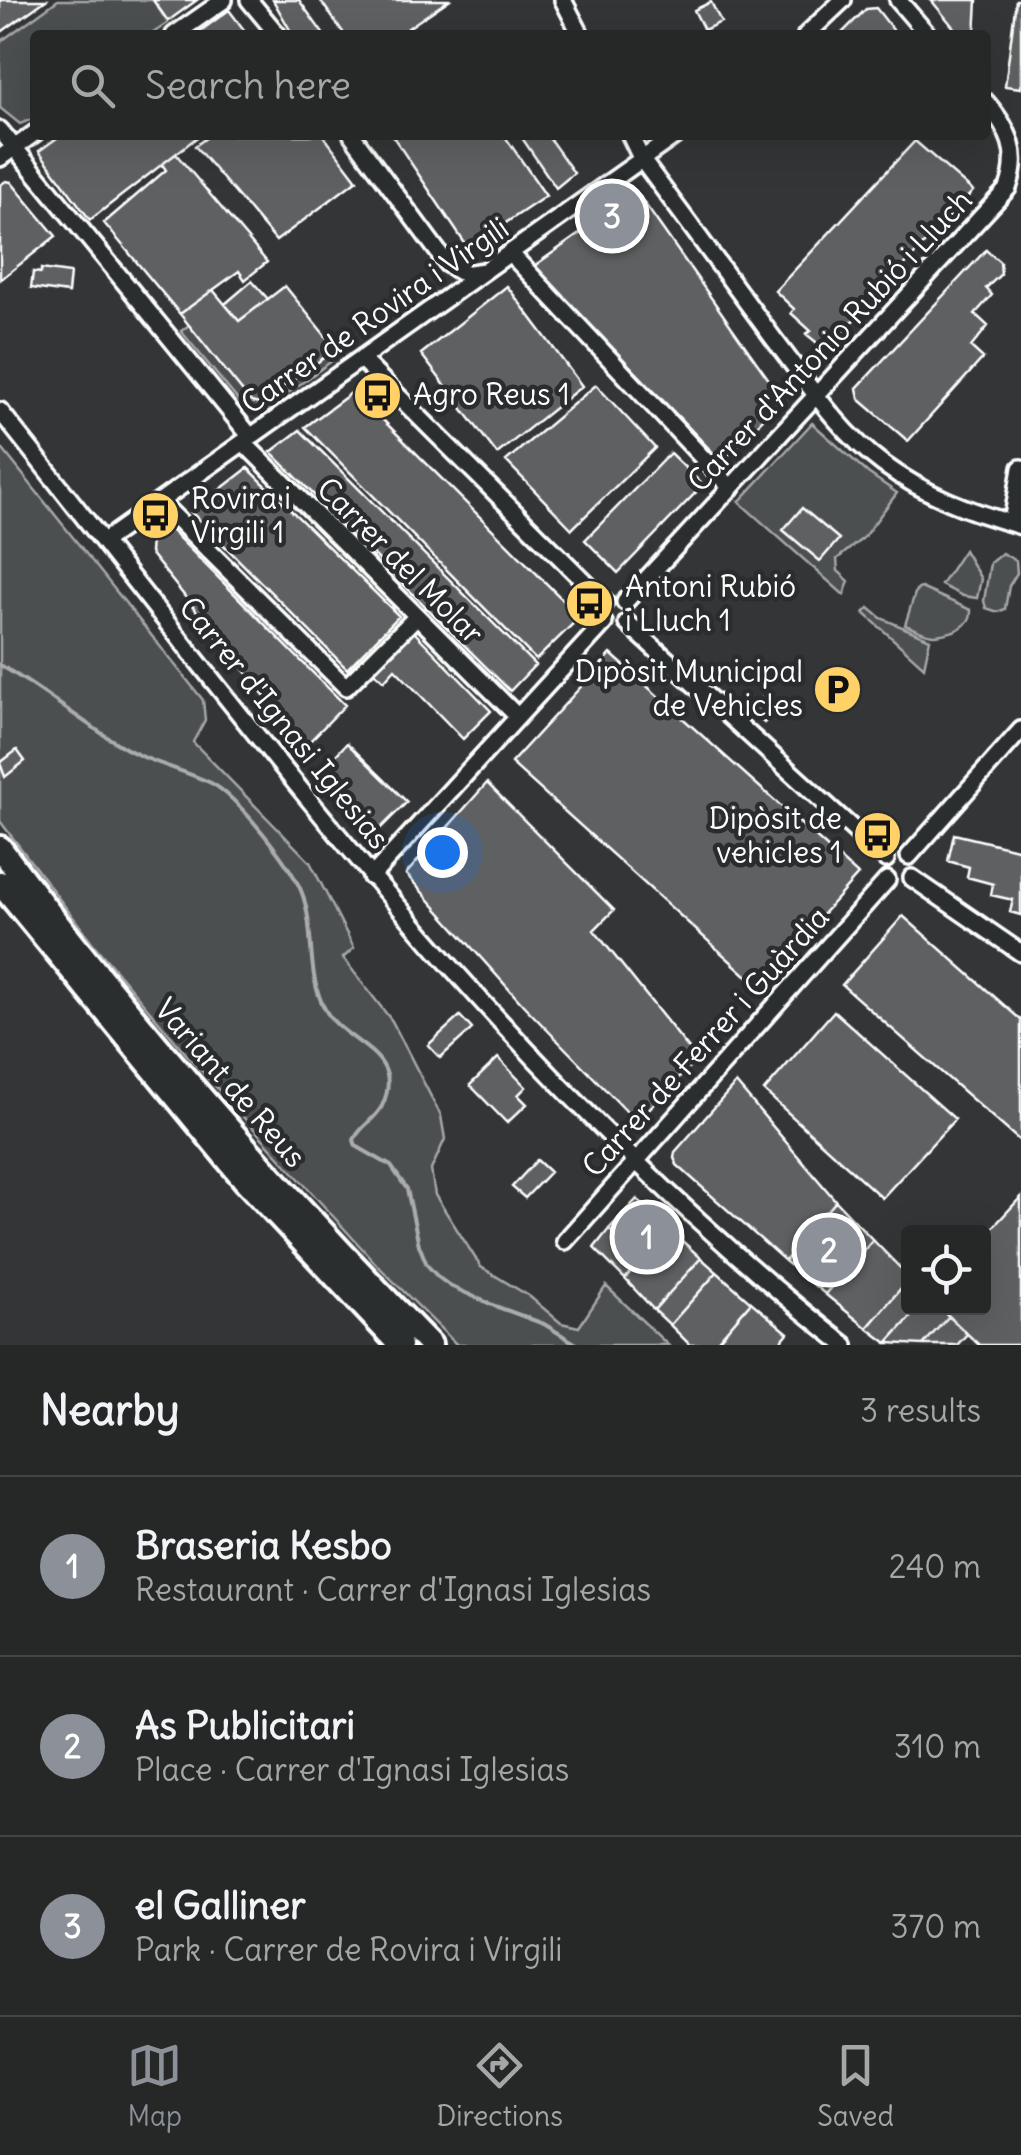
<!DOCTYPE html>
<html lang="en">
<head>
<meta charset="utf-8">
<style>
  body { margin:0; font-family:Delius,sans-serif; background:#2e3030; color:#f1f3f6 }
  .controls { position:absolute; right:30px; bottom:30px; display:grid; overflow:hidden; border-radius:10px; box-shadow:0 10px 40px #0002 }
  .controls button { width:90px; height:90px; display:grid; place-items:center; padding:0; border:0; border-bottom:2px solid #424445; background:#262828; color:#f1f3f6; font:50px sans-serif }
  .you { position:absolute; left:442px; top:852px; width:35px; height:35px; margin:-25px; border:8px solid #fff; border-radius:50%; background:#1a73e8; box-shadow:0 0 0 15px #1a73e833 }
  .badge { display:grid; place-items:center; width:65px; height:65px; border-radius:50%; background:#8c9099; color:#fff; font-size:32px; font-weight:700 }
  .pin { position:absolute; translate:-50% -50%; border:5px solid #fff; box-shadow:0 2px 10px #0006 }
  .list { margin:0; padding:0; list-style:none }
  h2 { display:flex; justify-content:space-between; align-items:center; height:130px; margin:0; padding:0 40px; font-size:42px }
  h2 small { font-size:32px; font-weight:400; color:#a4a6a8 }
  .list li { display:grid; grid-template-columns:65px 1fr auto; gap:30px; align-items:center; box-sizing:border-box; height:180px; padding:0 40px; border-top:2px solid #424445 }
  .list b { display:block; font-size:38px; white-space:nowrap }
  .list p { margin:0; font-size:32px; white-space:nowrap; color:#a4a6a8 }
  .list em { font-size:32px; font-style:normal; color:#a4a6a8 }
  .icon { flex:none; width:55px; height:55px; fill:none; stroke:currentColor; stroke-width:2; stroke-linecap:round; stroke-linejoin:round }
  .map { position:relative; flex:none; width:1021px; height:1345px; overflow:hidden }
  .search { position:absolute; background:#262828; box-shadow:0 10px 40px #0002; left:30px; right:30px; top:30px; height:110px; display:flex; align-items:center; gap:25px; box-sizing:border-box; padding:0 35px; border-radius:10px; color:#a4a6a8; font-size:38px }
  .sheet { height:670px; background:#262828 }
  nav { display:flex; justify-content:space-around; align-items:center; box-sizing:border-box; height:140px; border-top:2px solid #424445; background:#262828; font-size:28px; color:#a4a6a8 }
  nav a { display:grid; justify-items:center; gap:5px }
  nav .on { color:#8c9099 }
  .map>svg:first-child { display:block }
  .green { fill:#4c4f50; stroke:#a6a7a8; stroke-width:2.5 }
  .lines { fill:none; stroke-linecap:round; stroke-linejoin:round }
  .stream { stroke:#abacad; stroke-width:4 }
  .building { fill:#5f6162; stroke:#fff; stroke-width:2.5 }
  .minor-casing { stroke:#fff; stroke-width:22 }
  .highway-casing { stroke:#fff; stroke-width:30 }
  .minor { stroke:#2a2d2e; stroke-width:15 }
  .highway { stroke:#2a2d2e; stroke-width:22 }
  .labels { text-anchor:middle; stroke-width:9; stroke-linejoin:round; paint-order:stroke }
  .street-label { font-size:30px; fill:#fff; stroke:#2a2d2e }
  .poi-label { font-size:30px; fill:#fff; stroke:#2a2d2e; text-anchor:start }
</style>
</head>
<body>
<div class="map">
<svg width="1021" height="1345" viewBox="0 0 1021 1345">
  <rect width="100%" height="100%" fill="#333536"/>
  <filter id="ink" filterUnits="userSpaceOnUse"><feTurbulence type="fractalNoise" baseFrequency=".01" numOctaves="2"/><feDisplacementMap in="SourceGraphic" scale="20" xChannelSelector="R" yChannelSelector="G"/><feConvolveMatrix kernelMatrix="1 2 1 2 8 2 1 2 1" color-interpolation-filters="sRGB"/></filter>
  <g filter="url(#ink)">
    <!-- green -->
    <path class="green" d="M58 0H153L168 23 150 35H35V118L20 124 0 108V42Z
      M189 325 251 402 259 404 336 349 340 355 261 413 246 410 181 331Z
      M812 423 868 473 897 493 863 538 837 559 838 571 849 581 844 595 739 502Z
      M0 446 203 700 205 720 193 742 310 862 354 948 343 958 392 1021 441 1116 445 1139 431 1170 435 1195 481 1267 529 1296 561 1323 579 1327 606 1286 668 1345H457L379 1267 187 1055 95 946 0 821Z
      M964 550 981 579 977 598 963 596 941 585Z
      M1002 553 1016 561 1017 573 1009 586 1005 609 998 612 986 608 984 601 990 563Z
      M921 588 971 610C972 627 952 633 936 635 927 636 914 628 905 625L916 590Z
      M869 608 881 618 930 639 924 667 864 613Z"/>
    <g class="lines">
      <!-- stream -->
      <path class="stream" d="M0 665C42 689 79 720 120 745 147 762 181 769 211 783 237 796 292 866 302 893 316 931 305 975 326 1011 346 1045 407 1053 382 1106 375 1120 360 1126 354 1140L356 1146 391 1166 407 1189 419 1245 427 1265 438 1277 450 1286 495 1306 544 1324 578 1345"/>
    </g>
    <!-- building -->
    <path class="building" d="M0 0H46L0 33Z
      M153 0H197L168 21Z
      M273 0H299L324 35H293Z
      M320 0H449L408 28 413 35H345Z
      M931 0H977L975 35H960Z
      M1016 0H1021V88L1005 86Z
      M711 2 721 22 704 30 694 10Z
      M876 8 897 35H840L866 9Z
      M229 10 248 35H195Z
      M61 135H200L90 220 39 151Z
      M210 135H323L357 180 276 241 195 146Z
      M392 135H504L546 196 468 248Z
      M520 135H547L574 173 556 188Z
      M915 141 973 191 826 350 806 334 811 331 791 313 794 309 775 291Z
      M176 154 267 262 245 280 239 271 180 314 104 223 166 170 162 164Z
      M6 181 11 182 56 236 0 280V185Z
      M632 197H640L779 394V402L722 462 534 266Z
      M986 250 1000 262 1001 274 986 288 992 295 975 314 988 326 971 347 983 358 908 441 859 399 857 388Z
      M41 269 70 273 68 293 31 288 33 272 41 273Z
      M252 281 268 299 239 321 225 304Z
      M285 286 336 349 259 404 251 402 180 314 213 290 239 321Z
      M507 286 582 386 497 454 421 354Z
      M596 385 655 448 572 529 506 461Z
      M354 391 580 617 536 660 305 427Z
      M300 430 535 665 510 691 271 452Z
      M670 453 703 485 618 573 585 540Z
      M248 468 399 616 347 669 191 512Z
      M802 508 839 539 820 561 783 530Z
      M167 526 345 705 305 746 150 553 151 538Z
      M414 632 491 711 463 739 395 669 384 681 374 672Z
      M611 654 858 875 758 986 511 763Z
      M762 698 775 710 764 723 751 711Z
      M347 743 407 802 375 834 322 770Z
      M17 750 25 761 5 777 0 763Z
      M487 783 614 910 594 930 697 1059 640 1118 634 1119 524 1006 406 874Z
      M954 834 1021 850V915L1010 912 1013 900 991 895 993 884 967 877 969 867 948 861Z
      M903 916 1021 1020V1142L842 985Z
      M834 1011 955 1119 882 1198 764 1091Z
      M460 1016 472 1029 440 1058 428 1045Z
      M498 1058 526 1087 518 1095 527 1104 507 1123 470 1085Z
      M736 1083 836 1201 785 1261 677 1165 674 1158 675 1152Z
      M537 1160 550 1172 525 1198 512 1187Z
      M1021 1197V1345H979L940 1308H984V1237Z
      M637 1199 653 1214 626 1245 609 1229Z
      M836 1201 873 1240 825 1294 785 1261Z
      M653 1214 669 1229 642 1260 626 1245Z
      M609 1229 642 1260 625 1279 594 1248Z
      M669 1229 701 1258 654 1310 625 1279Z
      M873 1240 908 1276V1280L867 1328 825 1294Z
      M701 1258 717 1272 670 1325 654 1310Z
      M717 1272 751 1302 714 1345H690L670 1325Z
      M908 1280V1308H919L887 1343 867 1328Z
      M751 1302 788 1333 778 1345H714Z
      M919 1308H940L949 1316 923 1345 887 1343Z
      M949 1316 967 1334 957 1345H923Z"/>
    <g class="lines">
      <defs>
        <path id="minor" d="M249 0 278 35
          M563 0 581 35
          M898 0 928 35
          M174 35 224 0
          M806 35 843 0
          M0 130 251 437
          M352 135 447 264 464 274 484 271
          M630 135 642 160C686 219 729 278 773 338 806 381 839 432 883 464 925 495 971 512 1021 526
          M0 158 35 133
          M511 254 731 488
          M362 360 605 602
          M0 411C262 740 512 1084 845 1345
          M244 443 518 717
          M160 502 346 687 417 616
          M1012 523 1021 468
          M104 541 676 135
          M625 602 1008 188C1021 153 1009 129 986 102
          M627 623 886 859
          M909 856 1021 730
          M371 877 604 623
          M912 878 1021 953
          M565 1241 887 880"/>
        <path id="highway" d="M0 848C130 1024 277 1188 430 1345
          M0 883 245 1180 400 1345"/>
      </defs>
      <!-- minor casing -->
      <use href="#minor" class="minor-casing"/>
      <!-- highway casing -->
      <use href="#highway" class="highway-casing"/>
      <!-- minor -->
      <use href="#minor" class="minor"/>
      <!-- highway -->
      <use href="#highway" class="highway"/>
    </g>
  </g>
  <!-- icons -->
  <defs>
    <symbol id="bus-disc" viewBox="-11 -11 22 22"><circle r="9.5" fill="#ffd166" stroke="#2a2d2e"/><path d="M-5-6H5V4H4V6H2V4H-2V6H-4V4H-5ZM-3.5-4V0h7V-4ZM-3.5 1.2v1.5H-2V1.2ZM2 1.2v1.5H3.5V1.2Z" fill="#111"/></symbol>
    <symbol id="parking-disc" viewBox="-11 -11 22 22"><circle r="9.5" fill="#ffd166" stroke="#2a2d2e"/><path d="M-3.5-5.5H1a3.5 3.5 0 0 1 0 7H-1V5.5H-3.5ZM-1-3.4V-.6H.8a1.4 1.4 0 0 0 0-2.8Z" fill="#111"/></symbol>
  </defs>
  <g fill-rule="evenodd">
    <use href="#bus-disc" x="350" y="368" width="55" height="55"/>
    <use href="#bus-disc" x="128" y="488" width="55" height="55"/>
    <use href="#bus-disc" x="562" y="576" width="55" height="55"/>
    <use href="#parking-disc" x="810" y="662" width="55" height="55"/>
    <use href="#bus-disc" x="850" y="808" width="55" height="55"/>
  </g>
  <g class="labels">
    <!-- street labels -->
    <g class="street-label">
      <text transform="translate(375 316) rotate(-35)" y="10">Carrer de Rovira i Virgili</text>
      <text transform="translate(830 341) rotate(-47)" y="10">Carrer d'Antonio Rubió i Lluch</text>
      <text transform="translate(400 561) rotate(45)" y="10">Carrer del Molar</text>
      <text transform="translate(284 723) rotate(51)" y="10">Carrer d'Ignasi Iglesias</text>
      <text transform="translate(706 1042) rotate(-48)" y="10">Carrer de Ferrer i Guàrdia</text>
      <text transform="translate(230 1083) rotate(49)" y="10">Variant de Reus</text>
    </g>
    <!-- poi labels -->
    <g class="poi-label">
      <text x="413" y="405">Agro Reus 1</text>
      <text x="191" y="509">Rovira i<tspan x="191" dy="34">Virgili 1</tspan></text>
      <text x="625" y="597">Antoni Rubió<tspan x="625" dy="34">i Lluch 1</tspan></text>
      <text x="803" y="682" text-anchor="end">Dipòsit Municipal<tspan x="803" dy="34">de Vehicles</tspan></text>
      <text x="842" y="829" text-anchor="end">Dipòsit de<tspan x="842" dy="34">vehicles 1</tspan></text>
    </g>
  </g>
</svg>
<div class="controls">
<button><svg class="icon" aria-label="locate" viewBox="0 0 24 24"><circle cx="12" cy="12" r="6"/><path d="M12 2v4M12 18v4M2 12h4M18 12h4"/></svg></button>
</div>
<div class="you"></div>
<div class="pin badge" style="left:647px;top:1237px">1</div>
<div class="pin badge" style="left:829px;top:1250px">2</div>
<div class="pin badge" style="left:612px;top:216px">3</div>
<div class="search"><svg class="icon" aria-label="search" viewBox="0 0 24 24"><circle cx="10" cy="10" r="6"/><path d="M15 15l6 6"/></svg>Search here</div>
</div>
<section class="sheet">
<h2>Nearby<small>3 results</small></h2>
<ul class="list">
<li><span class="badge">1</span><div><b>Braseria Kesbo</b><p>Restaurant · Carrer d'Ignasi Iglesias</p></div><em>240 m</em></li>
<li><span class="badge">2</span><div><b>As Publicitari</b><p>Place · Carrer d'Ignasi Iglesias</p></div><em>310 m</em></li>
<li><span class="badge">3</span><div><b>el Galliner</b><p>Park · Carrer de Rovira i Virgili</p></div><em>370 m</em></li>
</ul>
</section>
<nav>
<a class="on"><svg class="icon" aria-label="map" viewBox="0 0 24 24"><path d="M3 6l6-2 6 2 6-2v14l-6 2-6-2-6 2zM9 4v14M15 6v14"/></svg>Map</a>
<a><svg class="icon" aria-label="directions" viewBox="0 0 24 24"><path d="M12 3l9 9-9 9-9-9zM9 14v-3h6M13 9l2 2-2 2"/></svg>Directions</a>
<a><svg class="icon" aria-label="saved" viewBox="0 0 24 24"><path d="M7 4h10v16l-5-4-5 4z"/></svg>Saved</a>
</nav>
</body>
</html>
